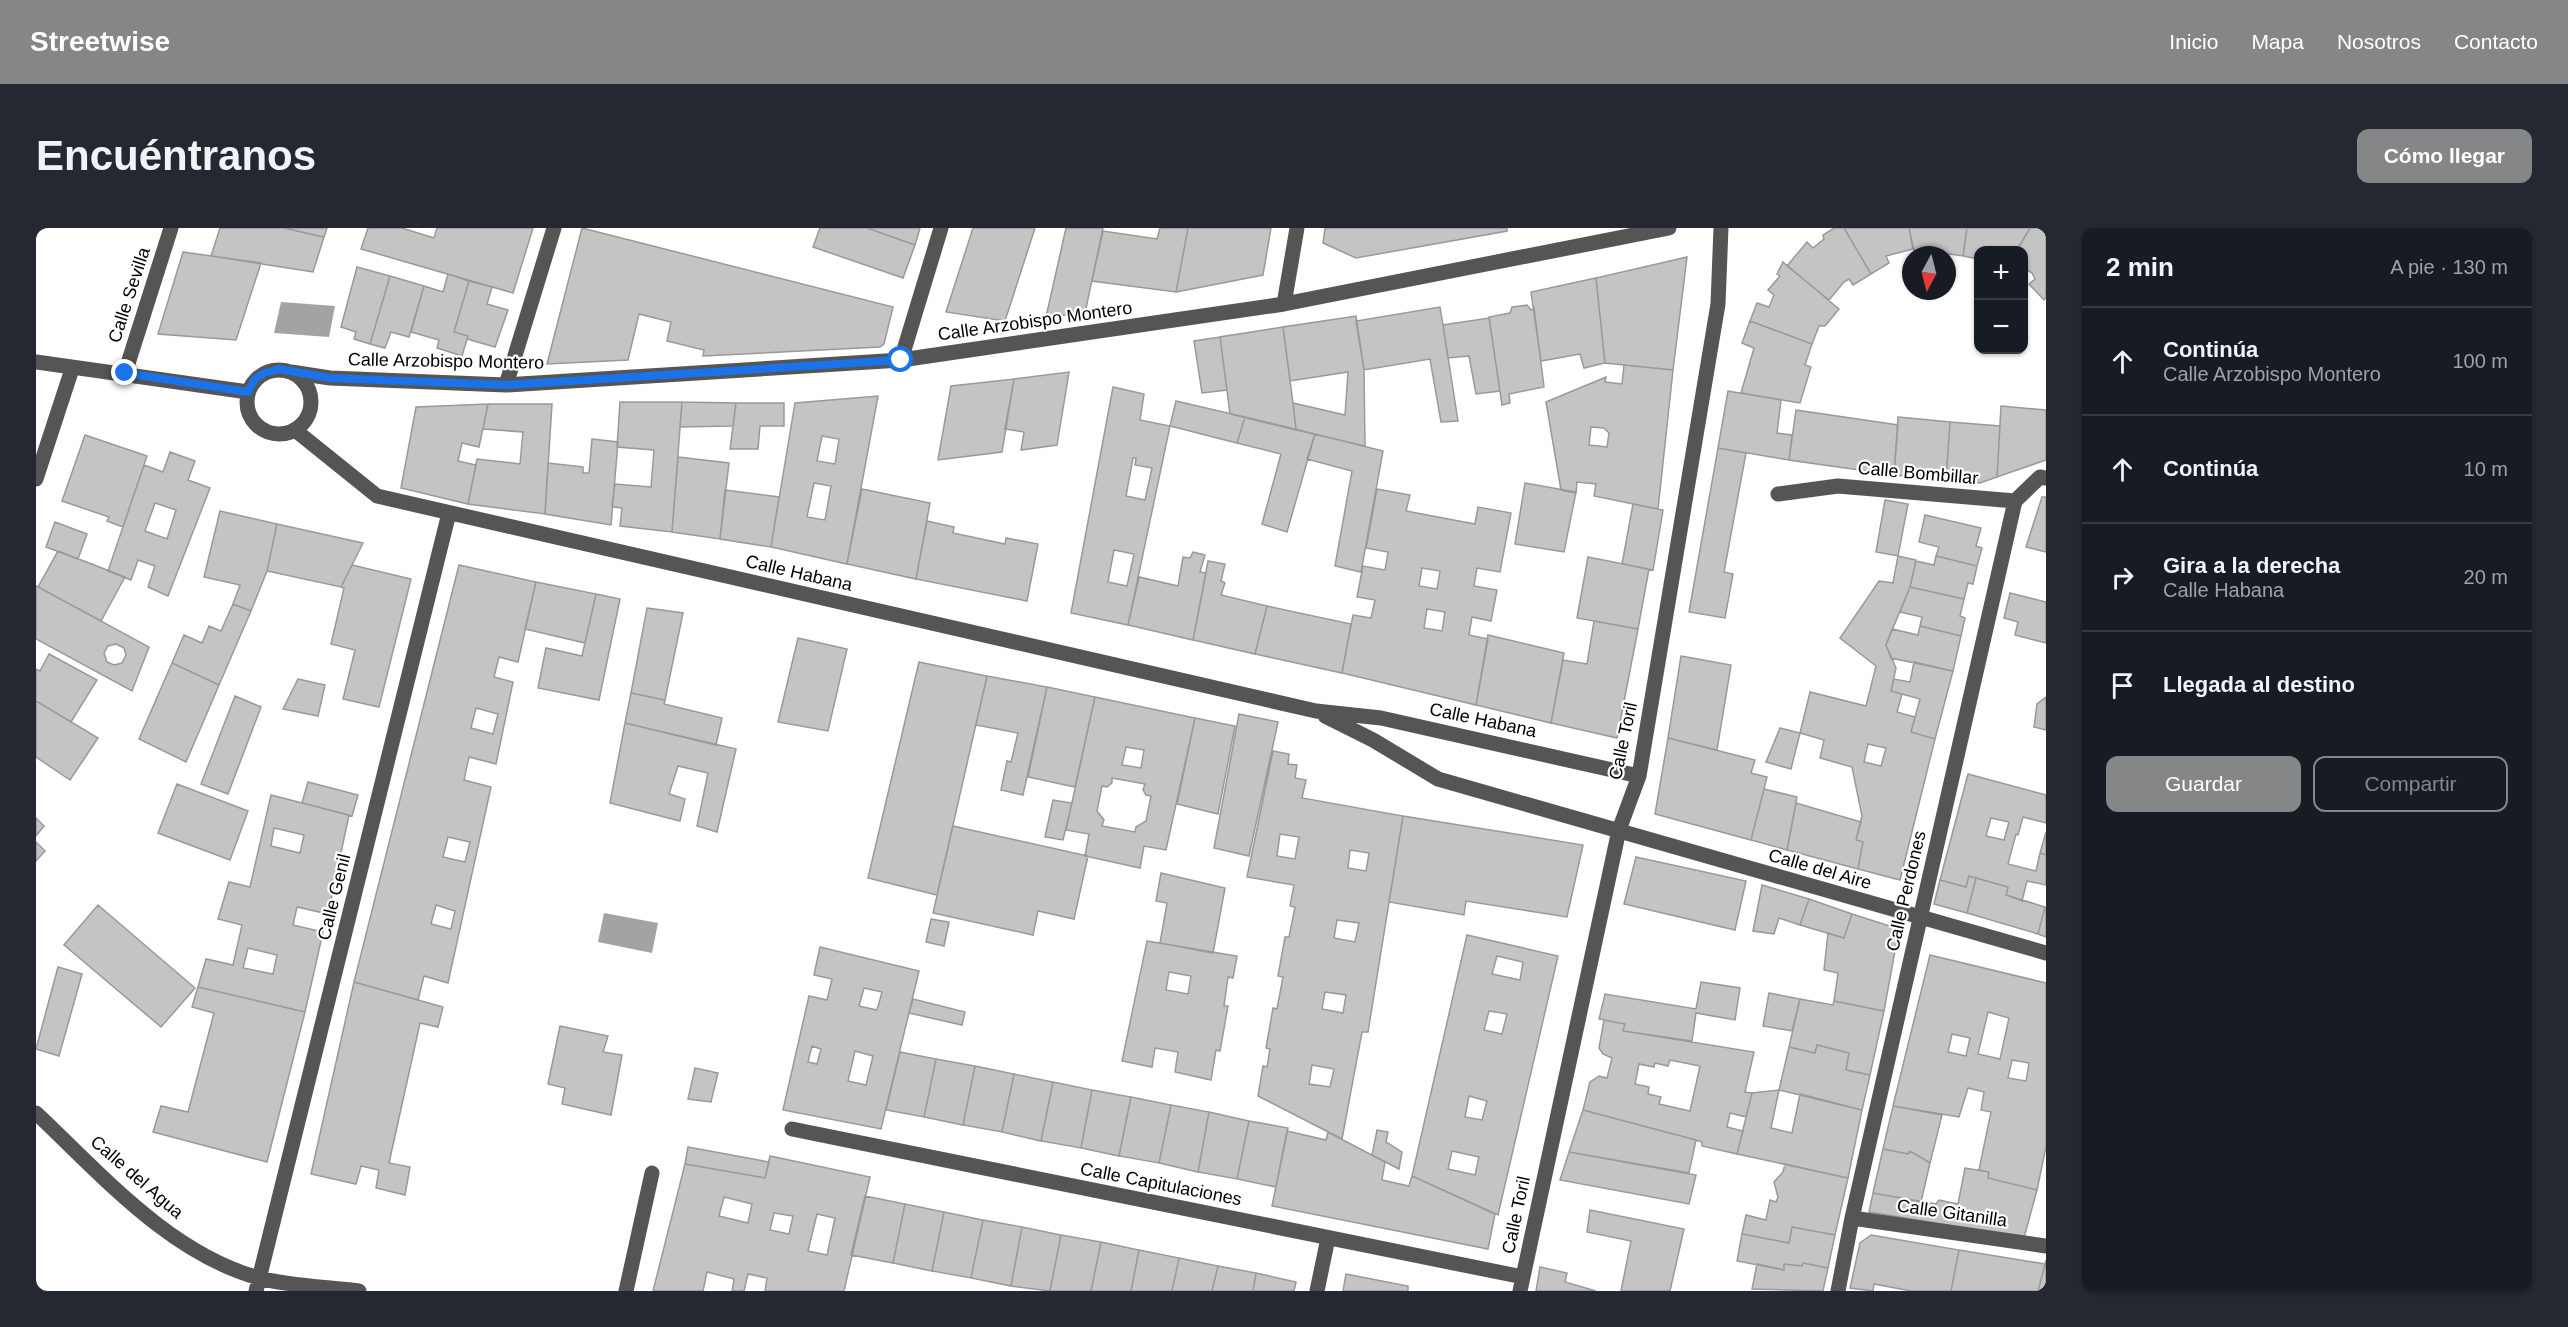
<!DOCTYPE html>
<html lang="es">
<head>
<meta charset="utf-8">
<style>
  body { margin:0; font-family:Arial,sans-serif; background:#242831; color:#f1f3f6 }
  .controls { position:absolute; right:18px; top:18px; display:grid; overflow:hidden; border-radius:12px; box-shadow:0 2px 4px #0004 }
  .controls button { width:54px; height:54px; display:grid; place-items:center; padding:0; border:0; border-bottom:2px solid #363941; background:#171b24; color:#f1f3f6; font:30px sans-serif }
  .compass { position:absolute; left:1866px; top:18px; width:54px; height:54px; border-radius:50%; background:#171b24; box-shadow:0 2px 4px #0004; rotate:187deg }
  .stop { position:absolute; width:18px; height:18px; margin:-14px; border:4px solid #1a73e8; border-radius:50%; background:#fff }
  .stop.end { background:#1a73e8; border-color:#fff; box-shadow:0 2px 6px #0008 }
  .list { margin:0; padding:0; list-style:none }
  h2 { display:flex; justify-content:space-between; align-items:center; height:78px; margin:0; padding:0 24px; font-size:26px }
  h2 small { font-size:20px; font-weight:400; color:#9ea1a6 }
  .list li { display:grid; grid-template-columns:39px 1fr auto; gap:18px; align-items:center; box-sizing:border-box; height:108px; padding:0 24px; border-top:2px solid #363941 }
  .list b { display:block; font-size:22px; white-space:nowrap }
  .list p { margin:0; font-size:20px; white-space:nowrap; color:#9ea1a6 }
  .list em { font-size:20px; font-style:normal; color:#9ea1a6 }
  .actions { display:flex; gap:12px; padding:18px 24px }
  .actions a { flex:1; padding:14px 0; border:2px solid #858687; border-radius:12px; text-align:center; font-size:21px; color:#858687 }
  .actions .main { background:#858687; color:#fff }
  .icon { flex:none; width:33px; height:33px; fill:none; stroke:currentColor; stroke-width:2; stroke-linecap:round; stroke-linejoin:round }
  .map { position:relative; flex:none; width:2010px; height:1063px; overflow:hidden; border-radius:12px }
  header { display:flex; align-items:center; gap:36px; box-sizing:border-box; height:84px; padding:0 30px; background:#858687; color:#fff }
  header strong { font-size:28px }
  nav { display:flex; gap:33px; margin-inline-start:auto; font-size:21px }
  .intro { display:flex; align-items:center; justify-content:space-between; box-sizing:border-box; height:144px; padding:0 36px }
  h1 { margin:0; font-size:42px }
  .button { padding:15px 27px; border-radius:12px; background:#858687; color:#fff; font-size:21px; font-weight:700 }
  main { display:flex; gap:36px; padding:0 36px }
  aside { flex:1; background:#171b24; border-radius:12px; box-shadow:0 2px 4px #0004 }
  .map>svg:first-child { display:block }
  .water { fill:#a3a3a3 }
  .building { fill:#c4c4c4; stroke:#999; stroke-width:1.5; fill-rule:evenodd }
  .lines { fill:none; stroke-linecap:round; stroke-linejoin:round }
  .minor { stroke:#555; stroke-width:15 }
  .route { stroke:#1a73e8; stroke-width:8 }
  .labels { text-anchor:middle; stroke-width:4.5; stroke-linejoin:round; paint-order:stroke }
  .street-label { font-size:18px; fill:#000; stroke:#fff }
</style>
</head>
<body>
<header>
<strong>Streetwise</strong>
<nav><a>Inicio</a><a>Mapa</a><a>Nosotros</a><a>Contacto</a></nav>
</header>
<div class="intro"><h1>Encuéntranos</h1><a class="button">Cómo llegar</a></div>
<main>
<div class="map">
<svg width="2010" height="1063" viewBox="0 0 2010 1063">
  <rect width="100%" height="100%" fill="#fff"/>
  <!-- water -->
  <path class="water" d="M245 74 299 78 293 109 238 105Z
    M568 685 622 695 616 725 562 714Z"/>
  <!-- building -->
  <path class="building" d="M184 0H248L288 9 277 44 175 28Z
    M248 0H291L288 9Z
    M332 0H366L398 10 401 0H497L477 65 325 21Z
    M546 0 857 79 848 116 844 119 667 128 668 122 631 113 635 94 603 86 592 132 511 136Z
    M784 0H831L879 17 867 50 777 19Z
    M831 0H884L879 17Z
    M937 0H999L969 93 910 84Z
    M1030 0H1067L1049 85 1010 89Z
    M1124 0H1152L1140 64 1056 53 1067 3 1121 11Z
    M1152 0H1235L1227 47 1140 64Z
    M1289 0H1471V3L1320 30 1287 15Z
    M1798 0H1808L1835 46 1817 57 1813 51 1808 54 1793 72 1751 38 1771 14 1777 20 1788 11 1787 7Z
    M1808 0H1873L1877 21 1850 28 1853 35 1835 46Z
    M1873 0H1931L1927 28 1906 25 1905 27H1879Z
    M1931 0H1994L1981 22H1942V31L1927 28Z
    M1994 0H2010V70L2008 72 1993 56 1999 51 1996 45 1988 40V22H1981Z
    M147 24 225 35 200 112 122 106Z
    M1651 29 1637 142 1569 135 1560 50Z
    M1747 34 1803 81 1789 98H1783L1776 116 1714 93 1721 75 1733 79 1738 67 1732 62 1744 48 1741 46Z
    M321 39 354 48 334 116 318 111 320 104 305 99Z
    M412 46 433 53 418 104 432 108 426 128 401 120 403 112 375 104 388 58 407 64Z
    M354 48 388 58 373 109 355 104 349 120 334 116Z
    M1560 50 1569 135 1548 140 1544 126 1505 133 1495 64Z
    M433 53 456 59 451 76 472 82 459 119 431 111 432 108 418 104Z
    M1491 77 1495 82 1498 80 1508 159 1473 166 1474 175 1466 177 1453 89 1474 85 1476 79Z
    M1404 79 1407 97 1422 193 1405 194 1394 131 1328 142 1320 93Z
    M1320 88 1328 142 1329 218 1260 202 1257 175 1309 187 1312 144 1254 153 1247 99Z
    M1453 90 1464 163 1440 166 1433 128 1412 130 1407 97Z
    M1714 93 1776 116 1769 137 1775 139 1764 175 1705 165 1718 120 1706 115Z
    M1247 99 1257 175 1260 202 1194 186 1184 109Z
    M1184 109 1191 162 1166 165 1158 113Z
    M1588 137 1637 142 1622 281 1558 268 1560 256 1541 254 1540 265 1525 262 1510 174 1570 149 1569 154 1586 156ZM1555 199 1568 200 1573 205 1571 219 1553 217Z
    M1033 144 1021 217 985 222 988 204 969 201 978 151Z
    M978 151 966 224 902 232 915 158Z
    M1077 159 1108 166 1104 192 1134 198 1092 397 1035 385ZM1097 230H1100L1099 237 1116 240 1109 272 1090 268ZM1078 322 1098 326 1091 358 1072 354Z
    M1692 163 1745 172 1741 205 1756 207 1753 232 1682 220Z
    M842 168 811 336 735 319 759 175ZM786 208 803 211 799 236 781 233ZM778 255 795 258 789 292 771 289Z
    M1140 173 1209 189 1201 215 1134 198Z
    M584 174H646L636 304 584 298 586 280 577 279 576 277 579 256 615 259 618 222 581 219Z
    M646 174 700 175 697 198 644 199Z
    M700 175H748V198H724L722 221H694Z
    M452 176 443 219 426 215 422 233 440 237 432 276 365 260 380 179Z
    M452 176H516L509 286 432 276 441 231 484 236 487 204 447 201Z
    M1965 178 2010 182V232L1961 249Z
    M1760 182 1862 197 1858 247 1753 232Z
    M1209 189 1279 206 1251 304 1226 296 1245 226 1201 215Z
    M1862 189 1914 194 1910 252 1858 247Z
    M1914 194 1964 198 1961 249 1944 255 1910 252Z
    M1279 206 1347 223 1325 344 1299 338 1316 243 1271 231Z
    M49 207 111 228 87 299 71 293 73 289 26 273Z
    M556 211 582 214 575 297 509 286 512 235 547 239V245H553Z
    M1682 220 1710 225 1688 344 1697 346 1689 390 1653 384Z
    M134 224 159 233 152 252 174 260 132 368 112 359 119 338 102 332 95 352 72 343 108 237 127 244ZM119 275 140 282 131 311 109 303Z
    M642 229 693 235 684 311 636 304Z
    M1489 255 1540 264 1528 324 1479 316Z
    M826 261 894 275 880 351 811 336Z
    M1341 261 1374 267 1370 283 1439 296 1442 279 1475 285 1464 344 1441 340 1438 358 1461 362 1455 393 1436 389 1433 407 1452 411 1440 477 1306 445 1317 387 1335 390 1339 372 1321 369 1327 338 1349 342 1352 324 1330 320ZM1386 340 1404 343 1401 361 1383 358ZM1391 381 1409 384 1406 403 1388 400Z
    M689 262 743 269 735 319 684 311Z
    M2006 269H2010V324L1990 319Z
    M1849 272 1872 276 1862 328 1840 324Z
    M1597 276 1627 282 1617 342 1586 336Z
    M184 283 241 296 231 343 215 383 197 376 204 357 168 349Z
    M1889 287 1945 300 1940 318 1946 320 1941 338 1900 328 1903 319 1883 314Z
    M891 293 918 299 917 305 969 316 970 310 1002 316 991 373 880 351Z
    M19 294 51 306 42 331 10 319Z
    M241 296 327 315 305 359 231 343Z
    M22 323 89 349 65 393 2 359Z
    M1157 324 1169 327 1164 344 1170 345 1157 412 1092 397 1103 349 1142 358 1147 329 1154 330Z
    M1862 328 1880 332 1874 359 1850 417 1860 440 1855 463 1866 466 1861 484 1879 489 1875 504 1899 511 1864 652 1822 641 1827 614 1820 612 1826 588 1816 539 1784 530 1788 512 1764 505 1774 464 1830 478 1840 438 1804 410 1843 353 1857 355ZM1832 516 1850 520 1845 538 1828 534Z
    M1900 328 1941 338 1937 356 1932 355 1928 371 1874 359 1880 333 1898 337Z
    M1552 329 1613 341 1602 401 1541 390Z
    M1172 333 1189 336 1185 353 1189 355 1185 367 1231 378 1219 426 1157 412Z
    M316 337 375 351 343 479 307 471 319 422 295 416 308 360 305 359Z
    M423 337 500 354 482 434 463 429 458 449 477 454 460 536 433 529 428 552 455 559 412 755 388 748 382 772 318 754ZM440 480 462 486 457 506 435 500ZM412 609 434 614 429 634 407 629ZM400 677 419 683 415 701 395 696Z
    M500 354 560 366 549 415 489 401Z
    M0 358 113 419 96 463 0 411ZM80 416 88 420 90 427 86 435 78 437 71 434 68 425 72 418Z
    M1874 359 1928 371 1924 388 1929 390 1925 408 1884 398 1886 389 1864 384Z
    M1974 365 2010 374V415L1979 407 1982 394 1968 390Z
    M560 366 584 371 563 472 502 460 510 420 546 428Z
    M197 376 215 383 183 457 136 435 148 407 166 415 173 398 185 403Z
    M1231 378 1315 396 1306 445 1219 426Z
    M611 380 647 385 629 472 595 465Z
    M1558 393 1602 401 1581 510 1515 495 1527 432 1551 436Z
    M1884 398 1925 408 1917 443 1855 430 1850 417 1856 401 1882 407Z
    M1452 407 1528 425 1515 495 1440 477Z
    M762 410 811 421 792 503 742 494Z
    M13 426 61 452 35 494 0 473V441L4 443Z
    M1645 428 1695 437 1681 522 1632 510Z
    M883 434 951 448 901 667 832 650Z
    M1878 434 1917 443 1899 511 1875 504 1884 471 1855 463 1858 451 1874 454Z
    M136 435 183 457 150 534 103 511Z
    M951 448 1011 459 987 567 965 562 971 533 975 534 982 505 940 497Z
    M262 451 289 457 282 488 247 481Z
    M1011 459 1059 469 1039 559 992 549Z
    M595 465 629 472 628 476 686 490 680 517 589 495Z
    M199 468 225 479 192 566 165 556Z
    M1059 469 1159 490 1130 622 1108 618 1104 640 1049 628 1053 606 1030 602ZM1090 519 1108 522 1105 540 1086 537ZM1076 550 1109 556 1107 562 1110 567 1115 568 1110 593 1100 599 1099 604 1066 598 1068 592 1061 583 1066 558 1071 559 1076 555Z
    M2010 469V502L1998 499 2001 476Z
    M0 473 62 510 34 552 0 529Z
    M1203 486 1242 494 1213 628 1178 620Z
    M1159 490 1199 498 1182 586 1141 576Z
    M589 495 700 521 681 604 661 598 672 545 642 538 633 566 649 571 644 593 574 575Z
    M1744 500 1764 505 1755 541 1730 534Z
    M1632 510 1719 532 1715 545 1731 549 1715 612 1619 586Z
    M1237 523 1253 526 1252 536 1261 537 1259 550 1270 552 1266 570 1367 588 1332 804H1326L1306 911 1222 868 1227 838 1231 839 1234 821 1230 820 1237 780 1241 781 1247 749 1242 748 1249 709H1253L1259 679 1254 678 1258 657 1211 649ZM1244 606 1263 609 1259 631 1241 628ZM1314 622 1333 625 1330 643 1312 640ZM1301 692 1323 695 1319 714 1298 710ZM1289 764 1310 767 1307 785 1286 781ZM1276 837 1298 841 1294 859 1273 856Z
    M1932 546 2010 567V595L1987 589 1982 607 1980 606 1972 636 2000 643 2004 625 2010 627V657L1991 653 1986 673 1970 667 1972 659 1933 648 1930 659 1904 652ZM1955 590 1973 594 1968 612 1950 608Z
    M272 554 322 567 316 588 266 575Z
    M141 556 212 583 194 632 122 605Z
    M1728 561 1761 569 1751 622 1715 612Z
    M235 567 313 587 292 686 261 679 257 697 287 704 269 784 162 759 170 731 197 737 206 697 182 691 193 654 214 659ZM238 600 268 607 264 625 235 618ZM212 720 241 727 237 746 207 740Z
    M1017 572 1036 575 1027 612 1009 609Z
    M1760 575 1825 594 1820 612 1827 614 1822 641 1751 622Z
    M1367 588 1547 617 1531 689 1430 673 1428 687 1353 674Z
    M0 590 8 598 0 608Z
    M917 598 1052 628 1038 691 1002 683 997 707 897 685Z
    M2010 604V627L2004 625Z
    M0 614 9 623 0 633Z
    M1600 629 1710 653 1699 702 1588 676Z
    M1125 645 1189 660 1177 725 1124 715 1131 675 1120 673Z
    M1933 648 1940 650 1931 685 1898 676 1904 652 1930 659Z
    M1940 650 1972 659 1970 667 2009 679 2002 706 1931 685Z
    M1726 657 1773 671 1764 697 1743 690 1738 706 1717 703Z
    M1773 671 1816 686 1808 710 1764 697Z
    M62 677 159 760 125 799 28 717Z
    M2009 679 2010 680V709L2002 706Z
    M1816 686 1863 701 1848 783 1798 773 1802 745 1788 742 1792 705 1808 710Z
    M895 691 913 694 908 718 890 714Z
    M1431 707 1522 728 1462 987 1376 948ZM1461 728 1487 734 1484 752 1456 746ZM1453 783 1471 786 1466 806 1448 802ZM1433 868 1451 873 1446 892 1429 889ZM1416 923 1443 929 1439 947 1412 941Z
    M1111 713 1201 728 1197 750 1192 749 1188 778H1192L1184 823 1180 822 1175 852 1139 844 1142 824 1119 820 1116 839 1086 833ZM1133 744 1155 748 1152 766 1130 762Z
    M784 719 883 743 845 901 747 882 773 768 791 772 796 751 778 747ZM828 760 846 764 841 782 823 778ZM776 818 785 821 781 836 772 834ZM819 823 837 828 830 857 812 853Z
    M1894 727 2010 755V919L2001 962 1952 950 1953 944 1943 942 1955 884 1945 882 1948 864 1932 860 1923 889 1857 878ZM1952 784 1973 790 1964 831 1942 826ZM1916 806 1934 810 1930 828 1912 824ZM1976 832 1993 835 1990 853 1972 850Z
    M22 739 46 746 23 828 0 821Z
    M318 754 407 779 402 799 384 795 353 935 374 939 369 967 340 960 343 942 325 938 320 956 275 946Z
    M1665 754 1704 760 1699 792 1660 785 1656 813 1587 803 1589 796 1563 791 1569 766 1660 781Z
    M162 759 269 784 231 934 117 904 125 878 152 884 178 785 156 779Z
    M1733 765 1764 771 1756 803 1727 798Z
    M877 771 929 784 926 797 873 785Z
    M1764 771 1797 777 1798 773 1848 783 1834 847 1810 842 1813 825 1781 817 1779 825 1753 819Z
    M1568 792 1589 796 1587 803 1718 824 1709 864 1716 865 1710 889 1694 885 1691 899 1707 903 1701 926 1666 918V914L1660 912 1547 882 1554 854 1563 848 1571 850 1576 830 1567 826 1563 820ZM1634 832 1664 838 1654 883 1623 876 1625 869 1612 866 1613 859 1599 856 1603 836 1618 839 1619 835 1632 838Z
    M524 798 572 808 567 824 586 827 575 887 526 876 529 860 512 856Z
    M1781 817 1813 825 1810 842 1834 847 1826 882 1743 862 1753 819 1779 825Z
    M864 824 900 831 888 889 850 882Z
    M900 831 939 838 927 897 888 889Z
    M939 838 978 846 966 904 927 897Z
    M659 840 682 845 675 874 652 871Z
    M978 846 1017 854 1005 913 966 904Z
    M1017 854 1056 862 1045 920 1005 913Z
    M1056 862 1095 869 1083 928 1045 920Z
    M1743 862 1735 900 1756 905 1764 866 1826 882 1812 950 1701 926 1716 865Z
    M1095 869 1135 877 1123 935 1083 928Z
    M1135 877 1173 884 1162 944 1123 935Z
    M1857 878 1906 887 1894 935 1874 923 1872 926 1847 921Z
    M1547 882 1660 912 1653 945 1533 924Z
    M1173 884 1213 893 1201 951 1162 944Z
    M1213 893 1252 900 1240 959 1201 951Z
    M1341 902 1352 904 1350 914 1366 924 1363 941 1336 927Z
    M1251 903 1290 912 1292 904 1349 934 1346 952 1373 958 1376 948 1459 986 1452 1021 1236 978Z
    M652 919 733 934 729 950 649 936Z
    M1847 921 1872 926 1874 923 1894 935 1885 974 1837 965Z
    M1533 924 1660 947 1653 976 1524 952Z
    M734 928 834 949 808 1063H729L731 1050 712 1046 708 1063H696L698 1051 671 1044 667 1063H617L649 936 729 950ZM688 969 716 976 712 995 683 988ZM738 985 757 988 753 1006 734 1002ZM781 986 799 990 791 1027 772 1023Z
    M1749 936 1812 950 1799 1007 1756 999 1753 1015 1706 1006 1710 987 1730 992 1734 972 1740 974 1742 969 1738 954 1747 944Z
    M1929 940 1953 944 1952 950 2001 962 1988 1010 1833 984 1837 965 1900 976 1903 972 1922 976Z
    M829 968 869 976 857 1035 815 1027Z
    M869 976 908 984 896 1043 857 1035Z
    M1554 982 1648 1001 1634 1063H1585L1595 1013 1551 1004Z
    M908 984 947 992 935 1050 896 1043Z
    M947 992 986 999 975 1058 935 1050Z
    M986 999 1025 1007 1014 1063 975 1058Z
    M1756 999 1799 1007 1792 1040 1767 1035 1766 1038 1748 1036V1042L1701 1033 1706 1006 1753 1015Z
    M1025 1007 1065 1014 1055 1063H1014Z
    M1835 1007 1923 1022 1915 1063H1875L1838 1056 1837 1063 1814 1060 1824 1015Z
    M1065 1014 1103 1022 1095 1063H1055Z
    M1103 1022 1143 1030 1136 1063H1095Z
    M1923 1022 2009 1036 2002 1063H1915Z
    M1143 1030 1182 1038 1176 1063H1136Z
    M2010 1032V1063H2002L2009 1036Z
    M1767 1035 1792 1040 1787 1063 1716 1061 1721 1036 1748 1042V1036L1766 1038Z
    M1182 1038 1220 1045 1217 1063H1176Z
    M1504 1039 1531 1045 1529 1054 1560 1063H1500Z
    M1220 1045 1260 1054 1258 1063H1217Z
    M1310 1046 1372 1058V1063H1307Z"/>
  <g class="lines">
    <!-- minor -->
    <path class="minor" d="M1248 76 1261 0
      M865 132 905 0
      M0 134 212 164
      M211 174a32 32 0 1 1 64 0a32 32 0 1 1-64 0Z
      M255 144 294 150 470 157 865 132 1248 76 1633 0
      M89 145 135 0
      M470 157 518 0
      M259 202 341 268 1280 483 1345 490 1603 548
      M0 251 36 141
      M1742 266 1802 258 1979 273 2004 249 2010 250
      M1289 488 1337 512 1402 551 2010 725
      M0 885C66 947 133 1025 223 1050 253 1058 291 1059 323 1063
      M756 901 1487 1049
      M1816 990 2010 1018
      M220 1063 413 285
      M590 1063 616 945
      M1281 1063 1292 1010
      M1484 1063 1583 602 1603 548 1682 76 1685 0
      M1802 1063 1816 990 1979 273"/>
  </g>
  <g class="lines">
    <!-- route -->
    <path class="route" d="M89 145 212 164 218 152 228 145 243 141 294 150 470 157 865 132"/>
  </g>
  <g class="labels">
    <!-- street labels -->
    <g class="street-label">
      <text transform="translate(93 67) rotate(-72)" y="6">Calle Sevilla</text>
      <text transform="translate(999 93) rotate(-8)" y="6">Calle Arzobispo Montero</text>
      <text transform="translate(410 133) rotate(1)" y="6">Calle Arzobispo Montero</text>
      <text transform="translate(1882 245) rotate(5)" y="6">Calle Bombillar</text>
      <text transform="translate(763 345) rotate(13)" y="6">Calle Habana</text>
      <text transform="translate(1447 492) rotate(12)" y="6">Calle Habana</text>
      <text transform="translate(1587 513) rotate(-78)" y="6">Calle Toril</text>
      <text transform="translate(1784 641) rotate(16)" y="6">Calle del Aire</text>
      <text transform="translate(1870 663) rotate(-77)" y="6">Calle Perdones</text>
      <text transform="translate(298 669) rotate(-76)" y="6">Calle Genil</text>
      <text transform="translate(101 949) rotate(41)" y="6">Calle del Agua</text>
      <text transform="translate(1125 956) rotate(11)" y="6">Calle Capitulaciones</text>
      <text transform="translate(1916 985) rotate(8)" y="6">Calle Gitanilla</text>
      <text transform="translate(1480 987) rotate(-78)" y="6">Calle Toril</text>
    </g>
  </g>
</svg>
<div class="controls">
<button>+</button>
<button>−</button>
</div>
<svg class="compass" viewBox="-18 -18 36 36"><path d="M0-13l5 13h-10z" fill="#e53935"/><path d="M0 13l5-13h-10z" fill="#9ea1a6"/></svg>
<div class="stop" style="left:865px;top:132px"></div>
<div class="stop end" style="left:89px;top:145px"></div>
</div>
<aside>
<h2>2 min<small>A pie · 130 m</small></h2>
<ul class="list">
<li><svg class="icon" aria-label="ahead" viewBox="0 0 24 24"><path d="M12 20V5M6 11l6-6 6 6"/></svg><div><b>Continúa</b><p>Calle Arzobispo Montero</p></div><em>100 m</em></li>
<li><svg class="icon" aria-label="ahead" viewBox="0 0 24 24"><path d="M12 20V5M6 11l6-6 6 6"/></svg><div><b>Continúa</b></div><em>10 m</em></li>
<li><svg class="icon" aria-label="right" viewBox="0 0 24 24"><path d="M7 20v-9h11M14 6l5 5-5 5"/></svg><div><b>Gira a la derecha</b><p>Calle Habana</p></div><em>20 m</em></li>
<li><svg class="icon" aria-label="arrive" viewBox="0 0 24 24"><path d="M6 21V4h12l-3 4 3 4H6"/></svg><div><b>Llegada al destino</b></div></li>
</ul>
<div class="actions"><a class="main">Guardar</a><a>Compartir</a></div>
</aside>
</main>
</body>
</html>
